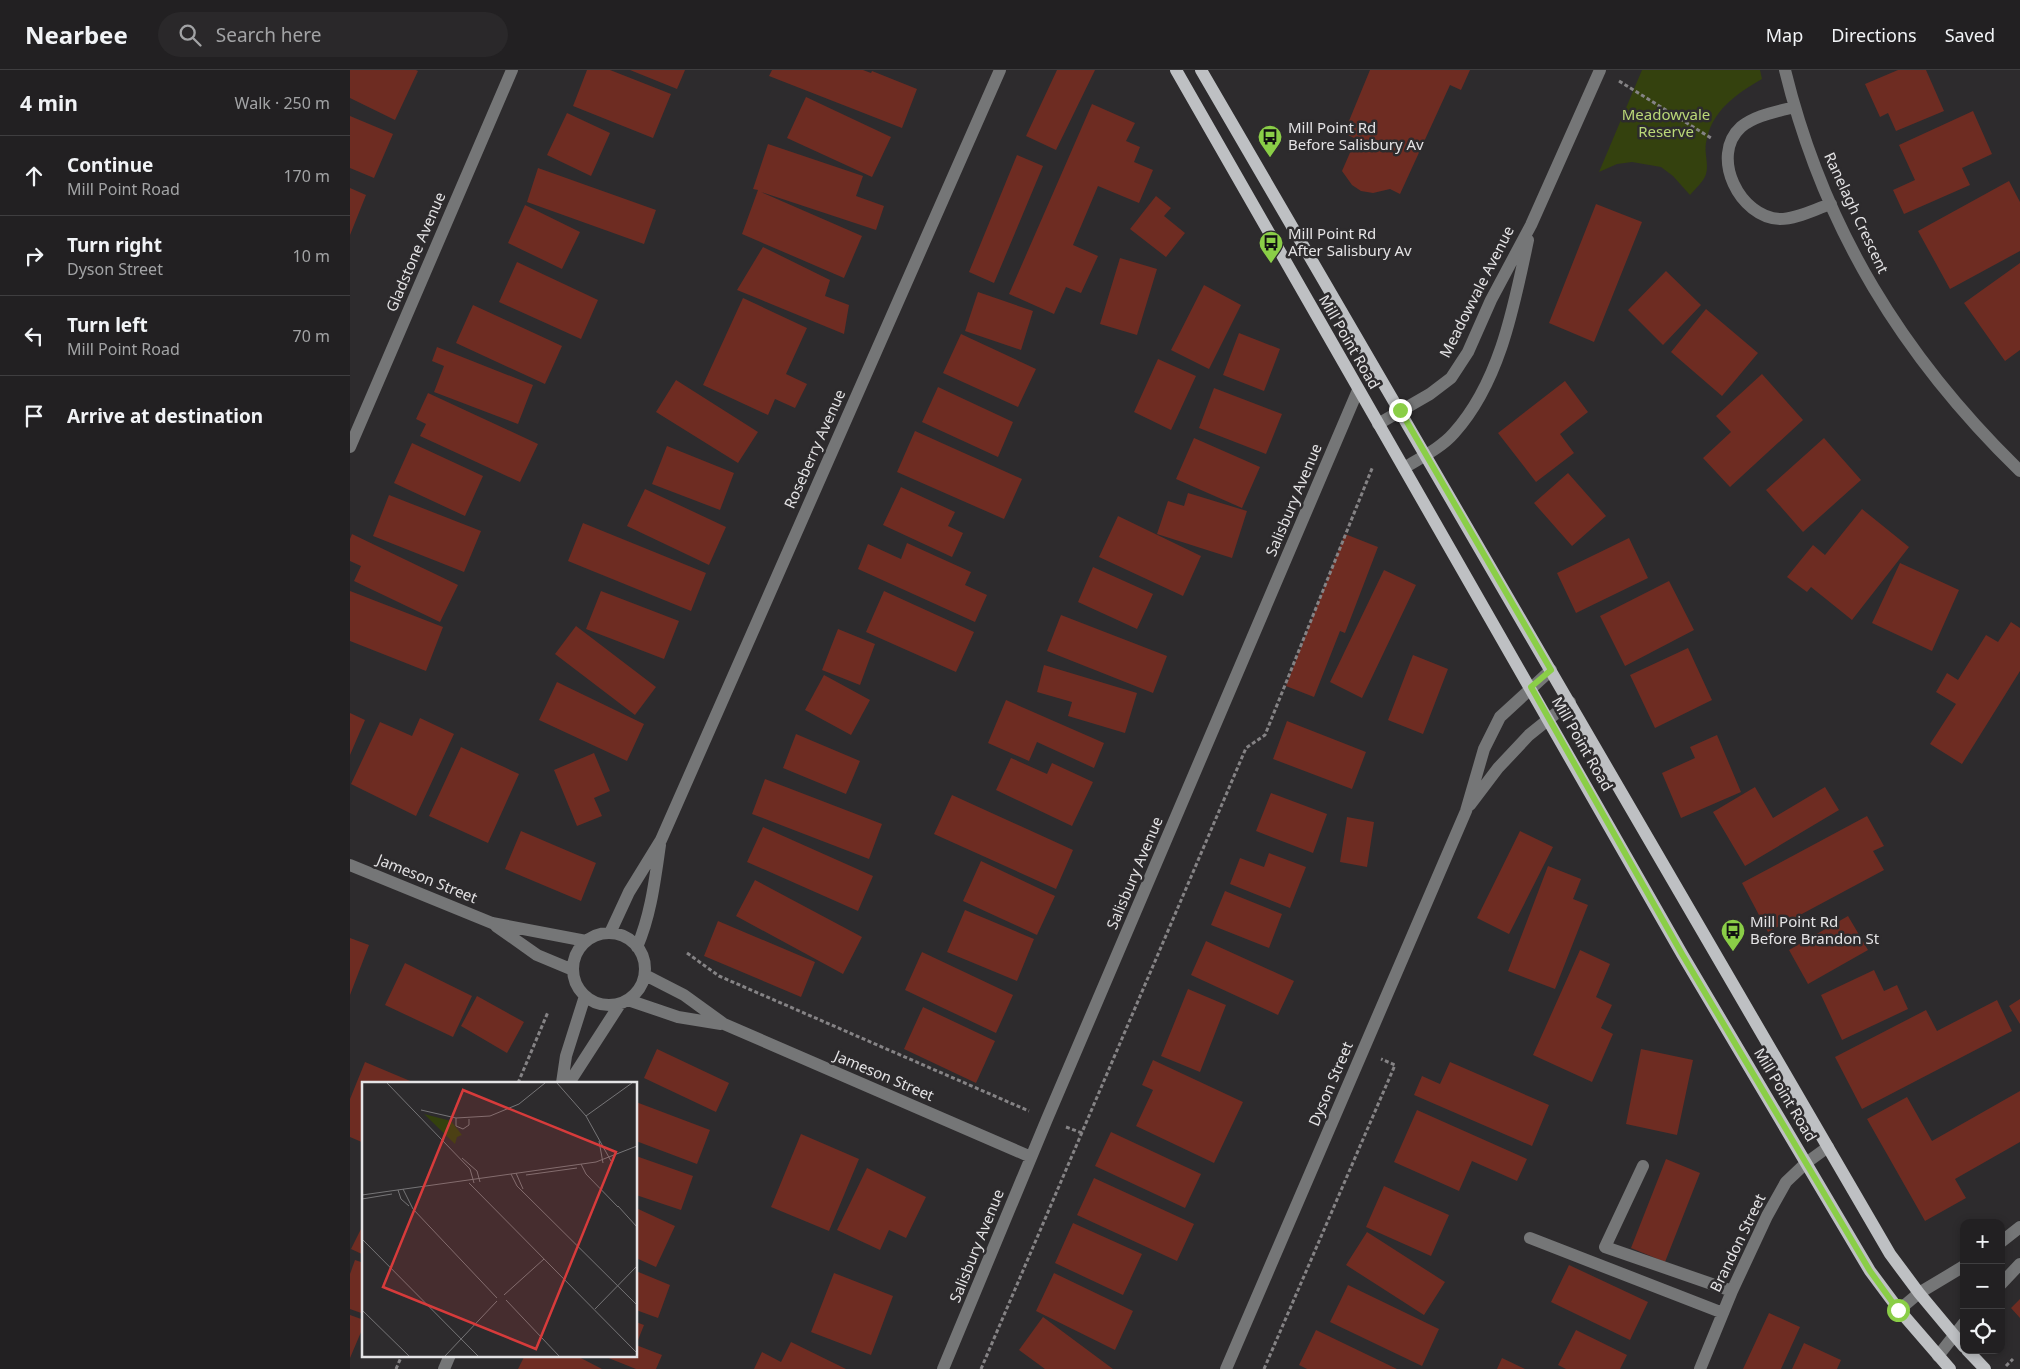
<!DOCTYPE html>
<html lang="en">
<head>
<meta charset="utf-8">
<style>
  body { margin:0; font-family:"Noto Sans",sans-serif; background:#2a282a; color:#f1f3f6 }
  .controls { position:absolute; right:15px; bottom:15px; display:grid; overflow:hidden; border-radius:10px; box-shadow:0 2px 8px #0003 }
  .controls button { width:45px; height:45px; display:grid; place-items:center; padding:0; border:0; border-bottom:1px solid #3f3e40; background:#222022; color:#f1f3f6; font:25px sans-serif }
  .stop { position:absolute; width:15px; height:15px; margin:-11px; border:4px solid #8ace47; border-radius:50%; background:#fff }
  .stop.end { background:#8ace47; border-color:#fff; box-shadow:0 1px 5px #0008 }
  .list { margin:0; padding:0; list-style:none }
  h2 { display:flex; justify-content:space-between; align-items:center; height:65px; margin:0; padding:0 20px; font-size:21px }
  h2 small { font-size:16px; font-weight:400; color:#a2a3a5 }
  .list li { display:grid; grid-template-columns:32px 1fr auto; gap:15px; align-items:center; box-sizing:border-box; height:80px; padding:0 20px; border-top:1px solid #3f3e40 }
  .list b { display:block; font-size:19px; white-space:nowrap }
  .list p { margin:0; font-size:16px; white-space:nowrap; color:#a2a3a5 }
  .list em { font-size:16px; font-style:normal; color:#a2a3a5 }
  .icon { flex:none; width:28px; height:28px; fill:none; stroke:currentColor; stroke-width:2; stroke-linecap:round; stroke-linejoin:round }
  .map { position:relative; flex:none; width:1670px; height:1299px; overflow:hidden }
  header { display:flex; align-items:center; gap:30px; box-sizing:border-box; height:70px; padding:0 25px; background:#222022; border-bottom:1px solid #3f3e40 }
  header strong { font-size:24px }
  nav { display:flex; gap:28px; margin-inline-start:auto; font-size:18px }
  .search { width:350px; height:45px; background:#2a282a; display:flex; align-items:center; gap:12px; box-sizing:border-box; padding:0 18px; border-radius:28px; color:#a2a3a5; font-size:19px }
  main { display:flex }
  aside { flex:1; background:#222022 }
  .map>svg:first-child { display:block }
  .green { fill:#34410e }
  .building { fill:#6e2c22 }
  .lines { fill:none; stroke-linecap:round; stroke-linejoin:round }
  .path { stroke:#858385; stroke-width:3; stroke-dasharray:4 2.5; stroke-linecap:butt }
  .minor { stroke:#757677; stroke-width:12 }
  .major { stroke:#bec0c3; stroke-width:12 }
  .route { stroke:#8ace47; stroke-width:6 }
  .labels { text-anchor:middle; stroke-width:5; stroke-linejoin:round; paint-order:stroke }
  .park-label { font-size:15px; fill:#bad878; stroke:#2d2b2d }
  .poi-label { font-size:15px; fill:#e4e3e5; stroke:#2d2b2d; text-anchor:start }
  .street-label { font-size:15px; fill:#e4e3e5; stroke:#2d2b2d }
  .inset-road { fill:none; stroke:#767577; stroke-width:1 }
  .view { fill:#d73b3b; fill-opacity:0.15; stroke:#d73b3b; stroke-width:2.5 }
  .inset-edge { fill:none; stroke:#e4e3e5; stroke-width:2.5 }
</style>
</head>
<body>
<header>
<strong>Nearbee</strong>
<div class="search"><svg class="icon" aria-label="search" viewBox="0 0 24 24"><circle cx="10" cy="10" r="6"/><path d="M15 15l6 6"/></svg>Search here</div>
<nav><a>Map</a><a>Directions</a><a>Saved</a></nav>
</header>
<main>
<aside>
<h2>4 min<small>Walk · 250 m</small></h2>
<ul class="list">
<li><svg class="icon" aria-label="ahead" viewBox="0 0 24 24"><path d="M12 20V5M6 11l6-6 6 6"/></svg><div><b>Continue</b><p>Mill Point Road</p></div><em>170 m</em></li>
<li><svg class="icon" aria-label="right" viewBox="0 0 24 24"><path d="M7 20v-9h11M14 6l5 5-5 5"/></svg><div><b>Turn right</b><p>Dyson Street</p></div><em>10 m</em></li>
<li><svg class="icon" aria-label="left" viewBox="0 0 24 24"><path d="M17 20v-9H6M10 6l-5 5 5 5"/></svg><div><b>Turn left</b><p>Mill Point Road</p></div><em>70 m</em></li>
<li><svg class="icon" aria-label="arrive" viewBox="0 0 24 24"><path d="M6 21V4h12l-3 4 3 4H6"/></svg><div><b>Arrive at destination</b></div></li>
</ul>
</aside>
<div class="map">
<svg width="1670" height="1299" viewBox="0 0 1670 1299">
  <rect width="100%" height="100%" fill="#2d2b2d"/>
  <!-- green -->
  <path class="green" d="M1292 0H1410L1412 9C1386 24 1361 41 1356 73 1354 82 1359 95 1356 104 1354 111 1345 119 1340 125L1323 106 1311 97 1282 92 1267 94 1249 102Z"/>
  <!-- building -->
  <path class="building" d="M0 0H66L68 1 45 50 0 28Z
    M237 0H260L321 24 303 68 223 36Z
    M280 0H335L327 19Z
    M422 0H513L521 3 522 1 567 19 552 58 419 6Z
    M707 0H745L706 80 676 66Z
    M1020 0H1120L1111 20 1100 15 1050 124 1040 119 1023 123 1011 121 1002 115 992 101 1006 69 994 63Z
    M1548 0H1576L1594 41 1546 61 1538 43 1530 47 1515 14Z
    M456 27 541 67 522 107 437 68Z
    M742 34 785 53 776 71 790 77 784 92 803 100 789 133 748 116 723 175 748 186 731 223 716 217 704 244 659 224Z
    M1623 41 1642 84 1612 98 1620 115 1554 144 1543 120 1565 110 1549 75Z
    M217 43 260 63 241 106 197 85Z
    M0 46 43 64 24 108 0 98Z
    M418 74 513 106 506 126 534 136 526 160 411 122 512 166 494 208 392 164 408 120 403 119Z
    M667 85 693 96 644 213 619 202Z
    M188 98 306 140 294 174 177 132Z
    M1659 111 1670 132V181L1600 219 1568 161Z
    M0 118 16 125 0 165Z
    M806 126 821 138 814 146 835 163 816 187 780 159Z
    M1246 134 1292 152 1244 272 1199 253Z
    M175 135 230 162 212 199 158 173Z
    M413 177 480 210 475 226 499 235 494 264 387 220Z
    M770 188 807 199 787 265 750 254Z
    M167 192 248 230 231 269 149 232Z
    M1670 193V280L1655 291 1614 233Z
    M1316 201 1351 235 1313 275 1278 240Z
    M854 215 891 235 859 299 821 280Z
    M628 222 683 241 671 280 615 261Z
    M393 228 457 258 436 304 457 314 445 338 425 329 418 345 353 315Z
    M123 235 212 276 195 314 106 273Z
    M1356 239 1408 283 1372 326 1321 282Z
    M889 263 930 279 914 321 873 305Z
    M611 264 686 299 668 337 593 303Z
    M87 277 183 315 168 354 84 322 94 296 82 291Z
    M808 289 846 306 821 360 784 342Z
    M1412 304 1453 350 1380 417 1353 388 1381 362 1366 346Z
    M326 310 408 362 388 393 306 342Z
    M1215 311 1238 342 1210 364 1224 383 1186 412 1148 363Z
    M588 317 663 352 648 387 572 352Z
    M864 318 932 344 916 384 849 358Z
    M78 323 188 374 170 412 70 366 76 354 66 349Z
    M565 361 672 409 654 449 547 402Z
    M844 368 910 397 892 438 826 409Z
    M1474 368 1511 410 1453 462 1416 420Z
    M62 373 133 406 115 446 44 413Z
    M317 376 384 403 370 440 302 414Z
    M1218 403 1256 446 1222 476 1184 433Z
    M551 417 605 442 598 456 613 463 602 487 533 455Z
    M295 419 376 457 359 495 277 456Z
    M838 423 897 441 882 488 807 464 818 431 834 436Z
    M39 425 131 461 114 502 23 466Z
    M1512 439 1559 477 1502 550 1461 517 1457 522 1437 507 1463 475 1475 485Z
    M768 446 851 486 833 526 749 487Z
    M233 453 356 503 341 541 218 491Z
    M2 464 108 515 90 552 4 511 11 496 0 491V469Z
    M995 464 1028 477 995 563 990 561 964 627 936 616Z
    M1279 468 1298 508 1226 543 1207 503Z
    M557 473 621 502 615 515 637 525 625 552 508 499 518 474 551 489Z
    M1550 493 1609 520 1582 581 1522 553Z
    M743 497 803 524 787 559 728 532Z
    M1034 500 1066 515 1012 628 980 612Z
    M1319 511 1344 560 1275 596 1250 546Z
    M0 521 93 557 76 601 0 571Z
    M251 521 329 551 314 589 236 559Z
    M534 521 624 562 606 602 516 562Z
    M711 545 817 586 803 623 697 581Z
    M1661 552 1670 558V601L1612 694 1580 674 1606 634 1586 622 1597 603 1608 610 1636 565 1648 572Z
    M226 556 306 617 285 645 205 584Z
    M488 559 525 574 510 615 472 600Z
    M1338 578 1362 630 1305 658 1280 605Z
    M1063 585 1098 599 1073 664 1038 650Z
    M694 595 787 623 775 663 718 646 722 632 687 622Z
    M474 605 520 630 501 665 455 640Z
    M207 612 294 654 277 691 189 650Z
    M656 630 754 673 744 698 687 672 679 691 638 673Z
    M0 643 15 650 0 685Z
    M70 648 104 664 66 746 1 714 30 652 62 666Z
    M937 651 1016 682 1002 719 923 689Z
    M446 664 510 691 496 724 433 698Z
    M1367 665 1391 722 1331 748 1312 703 1345 688 1340 677Z
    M111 677 169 704 138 773 79 746Z
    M244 683 260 721 244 728 252 746 227 756 204 700Z
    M661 688 697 704 702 693 743 712 722 756 646 720Z
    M415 709 532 754 519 789 402 744Z
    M1405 717 1423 748 1475 717 1489 740 1395 796 1363 742Z
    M921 723 977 744 963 783 906 761Z
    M602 725 723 780 706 819 584 764Z
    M1517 746 1534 776 1523 781 1534 800 1418 862 1392 813Z
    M997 747 1024 752 1017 797 990 792Z
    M413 757 523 806 508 841 397 792Z
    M171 761 246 793 231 831 155 799Z
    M1170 761 1203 777 1159 864 1127 848Z
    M919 783 956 797 940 838 880 814 890 788 914 797Z
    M631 791 705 826 687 865 613 831Z
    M1198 796 1231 809 1223 829 1238 835 1205 919 1158 901Z
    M405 810 512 867 493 904 386 846Z
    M875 821 932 844 919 878 861 855Z
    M615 840 684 869 667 911 597 882Z
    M1498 846 1518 880 1458 914 1439 880Z
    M368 851 465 892 451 927 354 886Z
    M0 868 19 875 0 925Z
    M856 871 944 911 928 945 841 905Z
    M1230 880 1260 894 1246 927 1262 935 1251 958 1263 964 1242 1012 1183 985Z
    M572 882 663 925 646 963 555 920Z
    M55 893 122 926 103 967 35 935Z
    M1524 900 1534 921 1547 915 1558 939 1492 970 1471 925Z
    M838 919 876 935 850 1002 811 986Z
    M127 926 174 952 157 983 111 956Z
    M1670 929V954L1659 936Z
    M1647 930 1662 961 1512 1039 1485 987 1576 940 1587 961Z
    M573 937 645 971 626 1013 554 979Z
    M307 979 379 1013 366 1042 294 1008Z
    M1291 979 1343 990 1327 1065 1276 1054Z
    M803 990 893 1032 864 1093 786 1056 803 1020 792 1015Z
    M15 992 65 1013H14V1073L0 1067V1029Z
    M1100 992 1199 1035 1182 1076 1064 1025 1072 1006 1090 1014Z
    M1670 1021V1072L1605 1109 1616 1128 1575 1151 1517 1049 1557 1027 1582 1071Z
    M286 1032 360 1060 347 1094 286 1071Z
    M1067 1040 1177 1089 1167 1111 1122 1091 1109 1121 1044 1092Z
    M761 1062 851 1104 835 1138 745 1096Z
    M451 1064 509 1089 479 1161 421 1137Z
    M286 1086 343 1106 331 1140 286 1125Z
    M1316 1089 1350 1103 1315 1192 1281 1178Z
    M517 1098 576 1127 556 1168 539 1160 530 1180 487 1160Z
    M744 1108 844 1154 827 1191 727 1145Z
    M1034 1116 1099 1145 1081 1186 1016 1157Z
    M286 1138 325 1156 306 1197 286 1188Z
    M14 1153V1185L1 1179Z
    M723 1153 792 1184 773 1225 705 1193Z
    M1017 1162 1095 1212 1074 1245 996 1195Z
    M5 1190 14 1193V1244L0 1239V1204Z
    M1219 1195 1298 1232 1280 1270 1201 1232Z
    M286 1201 320 1215 308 1248 286 1240Z
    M484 1203 543 1226 521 1285 461 1262Z
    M704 1203 783 1241 765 1280 686 1241Z
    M998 1215 1089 1259 1072 1296 980 1252Z
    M1670 1229V1248L1661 1238Z
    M1419 1243 1450 1257 1431 1299H1393Z
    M0 1245 14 1250V1255L0 1288Z
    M693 1247 763 1299H695L669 1280Z
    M286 1252 294 1255 286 1275Z
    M966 1260 1047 1299H957L949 1295Z
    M1226 1260 1277 1285 1270 1299H1216L1208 1295Z
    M441 1272 496 1299H404L412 1282 431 1292Z
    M1454 1273 1491 1290 1487 1299H1442Z
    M286 1275 312 1285 306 1299H286L251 1285H286Z
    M175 1285H225L252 1299H168Z
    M1152 1288 1175 1299H1147Z"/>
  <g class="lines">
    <!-- path -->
    <path class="path" d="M1269 11 1361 68
      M337 883 369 906 679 1041
      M168 1013 198 942
      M716 1057 732 1063
      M1656 1296 1663 1289
      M46 1299 52 1285
      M631 1299 896 678 915 665 1023 396
      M914 1299 1045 995 1031 989"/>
    <!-- minor -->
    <path class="minor" d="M1435 0C1474 159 1553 287 1670 401
      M1444 37C1426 42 1406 45 1391 57 1359 86 1390 148 1430 149 1447 149 1465 139 1481 134
      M1028 354 1080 324 1101 308 1118 282 1141 230 1181 155 1250 0
      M0 377 162 0
      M1054 398C1070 388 1091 378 1104 363 1150 312 1164 236 1178 170
      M1120 735 1148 698 1179 665 1220 632
      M0 795 142 853 236 871
      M146 856 187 885 223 900
      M260 863 279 822 311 770 650 0
      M223 899a36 36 0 1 1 72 0a36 36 0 1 1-72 0Z
      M287 877C301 845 305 809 310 775
      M295 905 334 925 374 954 681 1087
      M278 930 328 947 371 954
      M212 1013 216 986 235 926
      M219 1013 270 934
      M1293 1096 1255 1177 1382 1221
      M1180 1168 1373 1243
      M1651 1172 1670 1157
      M1651 1214 1670 1194
      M1549 1240 1569 1223 1614 1196
      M1588 1286 1614 1253
      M94 1299 100 1285
      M593 1299 697 1049 1008 320
      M876 1299 1116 741 1134 679 1150 647 1201 600
      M1350 1299 1382 1221 1417 1146 1436 1112 1456 1093 1478 1077"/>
    <!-- major -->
    <path class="major" d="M826 0 1332 884 1520 1201 1549 1240 1600 1299
      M851 0 1540 1184 1569 1223 1614 1277
      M1617 1280 1635 1299"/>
  </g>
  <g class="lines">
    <!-- route -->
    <path class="route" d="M1050 340 1201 600 1181 617 1332 884 1520 1201 1548 1240"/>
  </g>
  <!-- icons -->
  <defs>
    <symbol id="bus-pin" viewBox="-11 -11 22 30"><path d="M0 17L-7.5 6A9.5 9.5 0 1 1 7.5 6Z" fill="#8ace47" stroke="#2d2b2d"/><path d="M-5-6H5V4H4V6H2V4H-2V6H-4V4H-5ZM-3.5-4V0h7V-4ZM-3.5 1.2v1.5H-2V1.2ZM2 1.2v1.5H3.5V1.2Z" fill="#111"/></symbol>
  </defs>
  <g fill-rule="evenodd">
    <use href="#bus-pin" x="906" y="53" width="28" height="38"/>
    <use href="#bus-pin" x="907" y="159" width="28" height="38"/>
    <use href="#bus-pin" x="1369" y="847" width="28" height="38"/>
  </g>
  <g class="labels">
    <!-- park labels -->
    <g class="park-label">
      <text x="1316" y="50">Meadowvale<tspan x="1316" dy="17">Reserve</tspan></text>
    </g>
    <!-- poi labels -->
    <g class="poi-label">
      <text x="938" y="63">Mill Point Rd<tspan x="938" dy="17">Before Salisbury Av</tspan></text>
      <text x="938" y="169">Mill Point Rd<tspan x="938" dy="17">After Salisbury Av</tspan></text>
      <text x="1400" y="857">Mill Point Rd<tspan x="1400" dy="17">Before Brandon St</tspan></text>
    </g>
    <!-- street labels -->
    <g class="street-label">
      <text transform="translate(1506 143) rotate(65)" y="5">Ranelagh Crescent</text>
      <text transform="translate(66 182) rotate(-67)" y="5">Gladstone Avenue</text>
      <text transform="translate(1127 222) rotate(-63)" y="5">Meadowvale Avenue</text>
      <text transform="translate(999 272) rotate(60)" y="5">Mill Point Road</text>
      <text transform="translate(465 379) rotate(-66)" y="5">Roseberry Avenue</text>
      <text transform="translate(944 430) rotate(-67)" y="5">Salisbury Avenue</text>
      <text transform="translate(1232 674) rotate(60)" y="5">Mill Point Road</text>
      <text transform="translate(785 803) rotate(-67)" y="5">Salisbury Avenue</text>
      <text transform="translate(77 809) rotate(22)" y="5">Jameson Street</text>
      <text transform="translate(534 1006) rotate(23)" y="5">Jameson Street</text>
      <text transform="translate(981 1014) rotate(-67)" y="5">Dyson Street</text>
      <text transform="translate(1435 1025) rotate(59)" y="5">Mill Point Road</text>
      <text transform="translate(1388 1173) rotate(-64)" y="5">Brandon Street</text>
      <text transform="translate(627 1176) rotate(-68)" y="5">Salisbury Avenue</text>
    </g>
  </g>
  <!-- overview -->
  <g transform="translate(12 1012)">
    <rect width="275" height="275" fill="#2d2b2d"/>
    <path d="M62 32 89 39 100 53 95 55 93 62Z" fill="#34410e"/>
    <path class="inset-road" d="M25 1 108 87 112 101M195 1 224 34 249 79M59 28 94 36 128 34 157 22 183 1M224 34 270 1M94 36V44L101 47 107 43V37M237 59 241 81M100 76 115 89 118 100M219 82 224 92 256 125M154 91 161 107M149 92 155 104 275 223M164 93 215 86M107 101 275 271M41 107 51 127 135 216M36 108 39 117 47 124M0 113 234 80 275 64M0 117 30 112M256 124 275 145M0 157 116 274M142 213 182 177M144 218 197 274M233 227 275 184M0 228 47 274M83 274 135 219"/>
    <path class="view" d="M101 8 254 70 174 267 21 205Z"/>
    <rect width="275" height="275" class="inset-edge"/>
  </g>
</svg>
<div class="controls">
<button>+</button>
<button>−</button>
<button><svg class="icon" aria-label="locate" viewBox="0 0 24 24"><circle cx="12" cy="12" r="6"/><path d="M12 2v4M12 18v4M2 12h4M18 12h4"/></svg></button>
</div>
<div class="stop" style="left:1548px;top:1240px"></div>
<div class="stop end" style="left:1050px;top:340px"></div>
</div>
</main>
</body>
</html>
